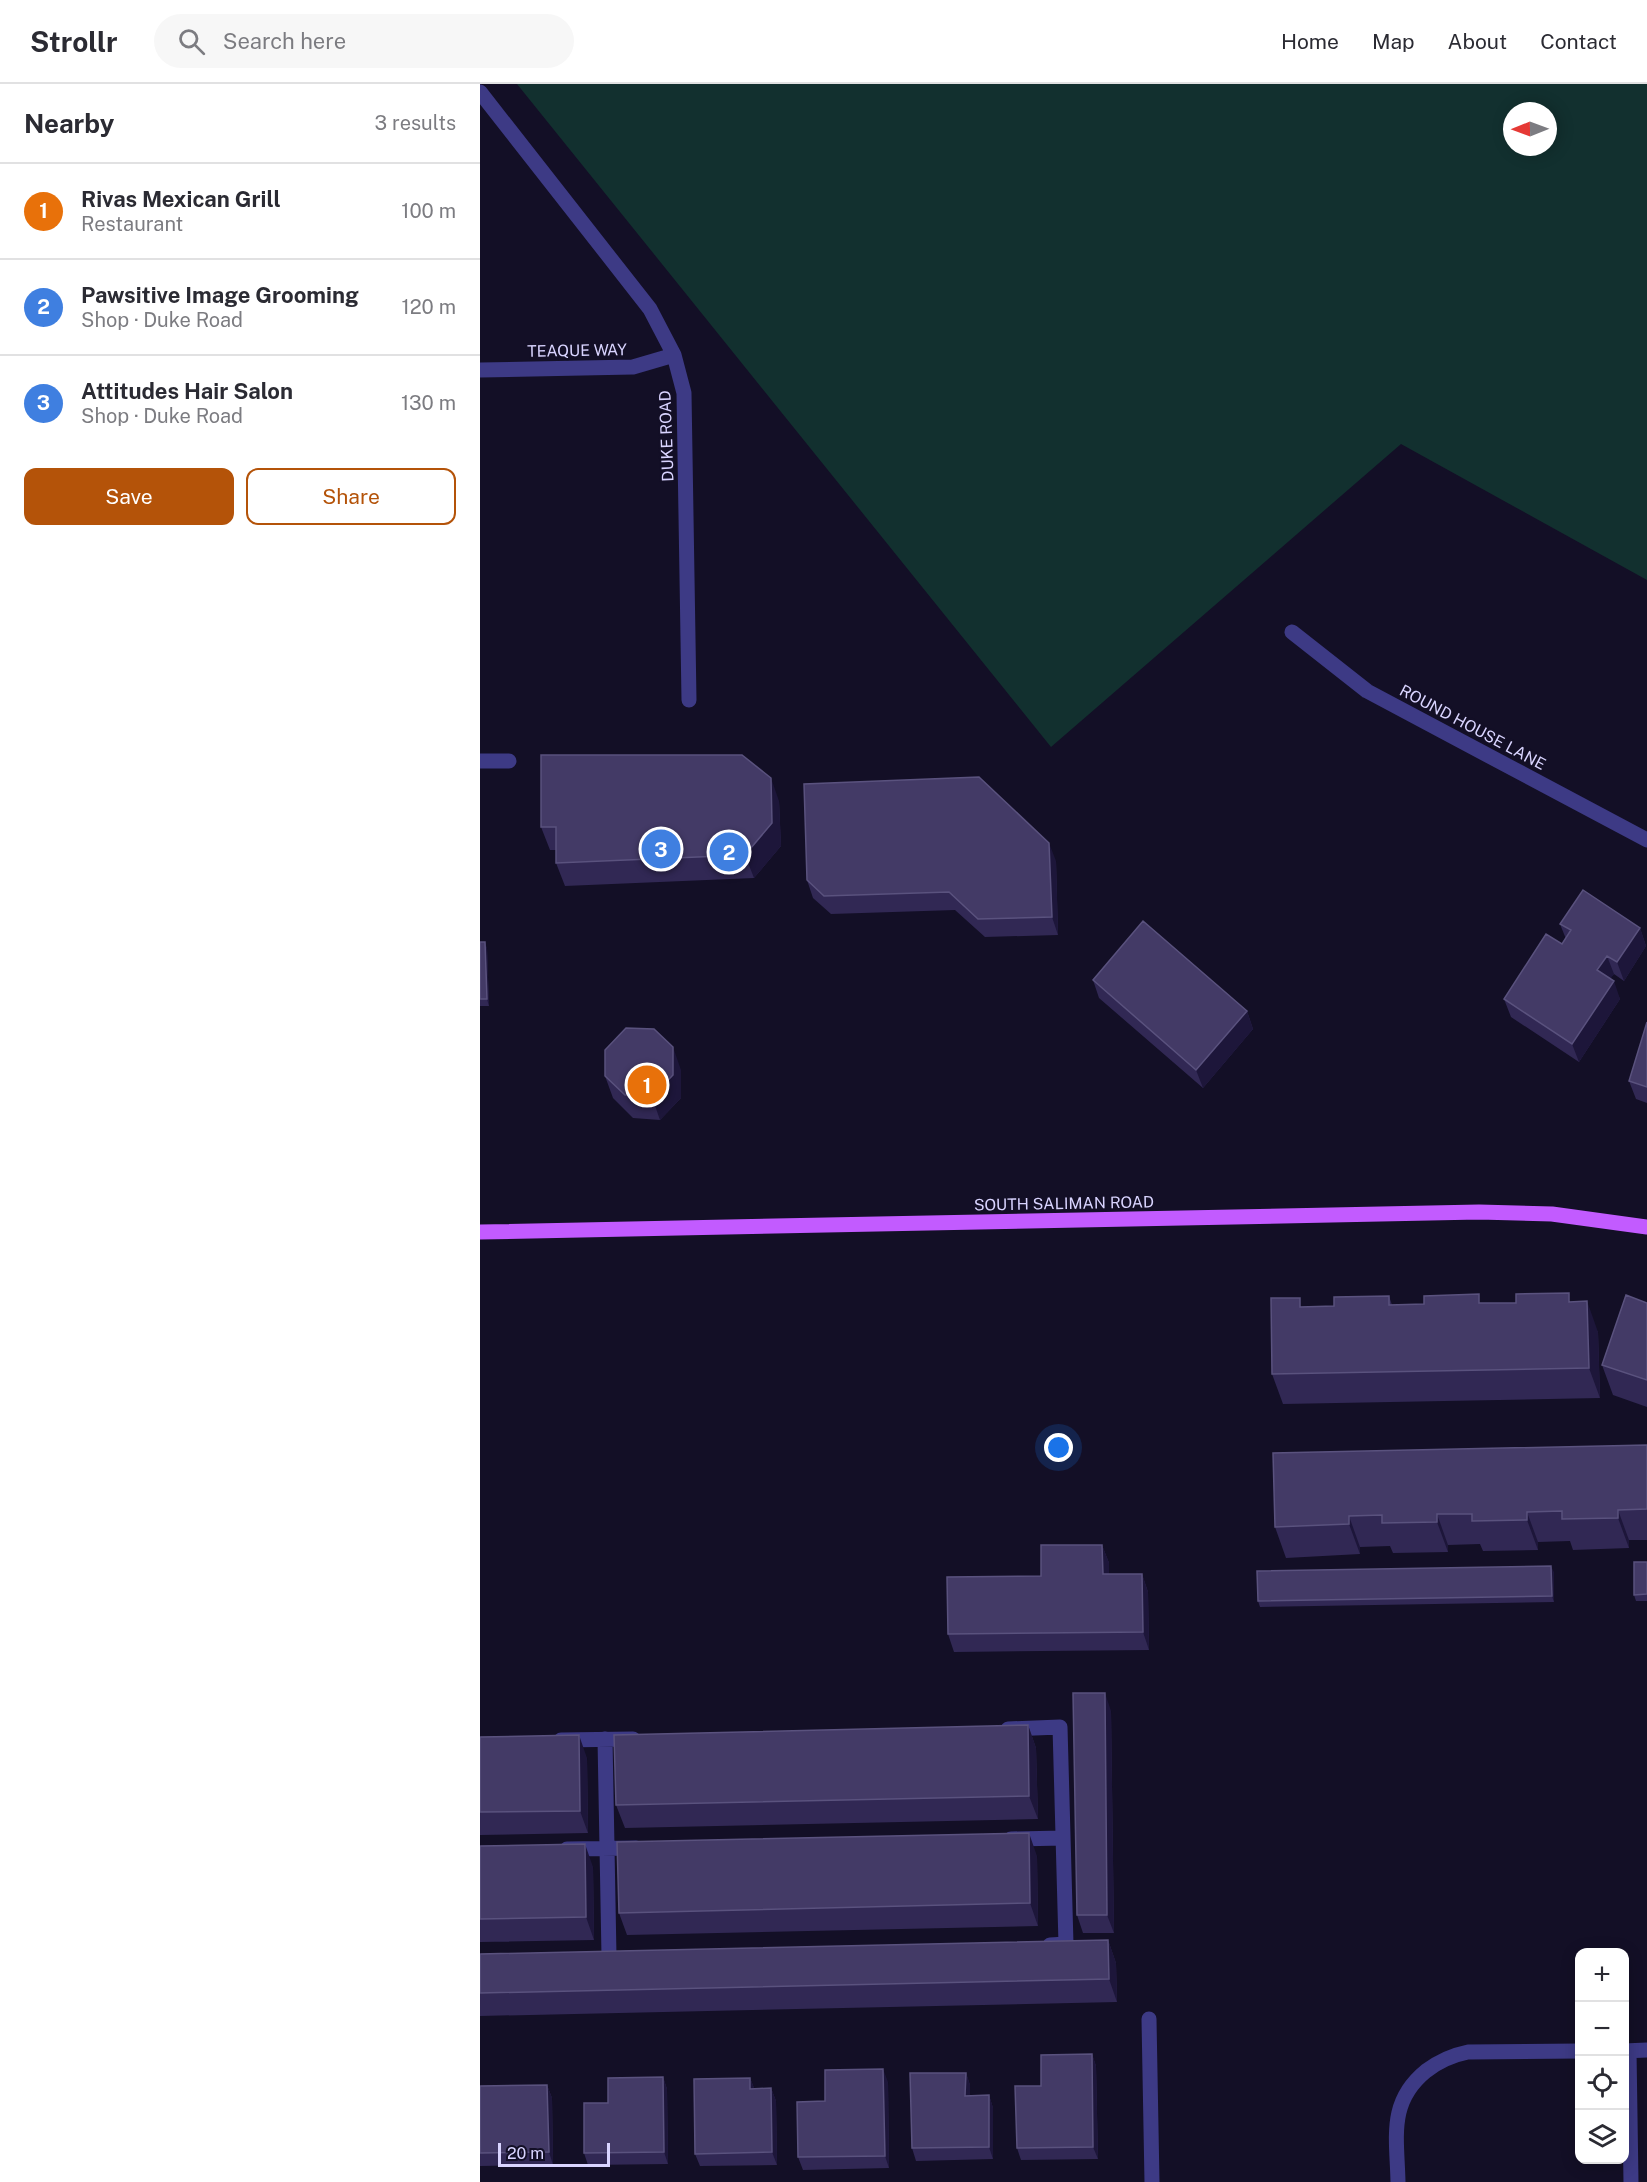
<!DOCTYPE html>
<html lang="en">
<head>
<meta charset="utf-8">
<style>
  body { margin:0; font-family:"Public Sans",sans-serif; background:#f7f7f7; color:#2b2b33 }
  .controls { position:absolute; right:18px; bottom:18px; display:grid; overflow:hidden; border-radius:12px; box-shadow:0 3px 15px #0003 }
  .controls button { width:54px; height:54px; display:grid; place-items:center; padding:0; border:0; border-bottom:2px solid #e1e1e2; background:#fff; color:#2b2b33; font:30px sans-serif }
  .compass { position:absolute; left:1023px; top:18px; width:54px; height:54px; border-radius:50%; background:#fff; box-shadow:0 3px 15px #0003; rotate:269deg }
  .scale { position:absolute; left:18px; bottom:15px; width:112px; box-sizing:border-box; padding-left:6px; border:3px solid #d9d4ff; border-top:0; font-size:16px; line-height:21px; white-space:nowrap; color:#d9d4ff; -webkit-text-stroke:4px #130f26; paint-order:stroke }
  .you { position:absolute; left:579px; top:1364px; width:21px; height:21px; margin:-15px; border:4px solid #fff; border-radius:50%; background:#1a73e8; box-shadow:0 0 0 9px #1a73e833 }
  .badge { display:grid; place-items:center; width:39px; height:39px; border-radius:50%; background:#b45309; color:#fff; font-size:20px; font-weight:700 }
  .pin { position:absolute; translate:-50% -50%; border:3px solid #fff; box-shadow:0 2px 6px #0006 }
  .list { margin:0; padding:0; list-style:none }
  h2 { display:flex; justify-content:space-between; align-items:center; height:78px; margin:0; padding:0 24px; font-size:26px }
  h2 small { font-size:20px; font-weight:400; color:#7c7c81 }
  .list li { display:grid; grid-template-columns:39px 1fr auto; gap:18px; align-items:center; box-sizing:border-box; height:96px; padding:0 24px; border-top:2px solid #e1e1e2 }
  .list b { display:block; font-size:22px; white-space:nowrap }
  .list p { margin:0; font-size:20px; white-space:nowrap; color:#7c7c81 }
  .list em { font-size:20px; font-style:normal; color:#7c7c81 }
  .actions { display:flex; gap:12px; padding:18px 24px }
  .actions a { flex:1; padding:14px 0; border:2px solid #b45309; border-radius:12px; text-align:center; font-size:21px; color:#b45309 }
  .actions .main { background:#b45309; color:#fff }
  .icon { flex:none; width:33px; height:33px; fill:none; stroke:currentColor; stroke-width:2; stroke-linecap:round; stroke-linejoin:round }
  .map { position:relative; flex:none; width:1167px; height:2098px; overflow:hidden }
  header { display:flex; align-items:center; gap:36px; box-sizing:border-box; height:84px; padding:0 30px; background:#fff; border-bottom:2px solid #e1e1e2 }
  header strong { font-size:28px }
  nav { display:flex; gap:33px; margin-inline-start:auto; font-size:21px }
  .search { width:420px; height:54px; background:#f7f7f7; display:flex; align-items:center; gap:15px; box-sizing:border-box; padding:0 21px; border-radius:33px; color:#7c7c81; font-size:22px }
  main { display:flex }
  aside { flex:1; background:#fff }
  .map>svg:first-child { display:block }
  .green { fill:#12302f; fill-rule:evenodd }
  .lines { fill:none; stroke-linecap:round; stroke-linejoin:round }
  .minor { stroke:#3d3a85; stroke-width:15 }
  .major { stroke:#c25bff; stroke-width:15 }
  .wall { fill:#312854 }
  .shaded-wall { fill:#1d163a }
  .building { fill:#433a66; stroke:#5a527e; stroke-width:1.5 }
  .labels { text-anchor:middle; stroke-width:4.5; stroke-linejoin:round; paint-order:stroke }
  .street-label { font-size:16px; fill:#d9d4ff; stroke:#130f26 }
</style>
</head>
<body>
<header>
<strong>Strollr</strong>
<div class="search"><svg class="icon" aria-label="search" viewBox="0 0 24 24"><circle cx="10" cy="10" r="6"/><path d="M15 15l6 6"/></svg>Search here</div>
<nav><a>Home</a><a>Map</a><a>About</a><a>Contact</a></nav>
</header>
<main>
<aside>
<h2>Nearby<small>3 results</small></h2>
<ul class="list">
<li><span class="badge" style="background:#e8710a">1</span><div><b>Rivas Mexican Grill</b><p>Restaurant</p></div><em>100 m</em></li>
<li><span class="badge" style="background:#3f7fe0">2</span><div><b>Pawsitive Image Grooming</b><p>Shop · Duke Road</p></div><em>120 m</em></li>
<li><span class="badge" style="background:#3f7fe0">3</span><div><b>Attitudes Hair Salon</b><p>Shop · Duke Road</p></div><em>130 m</em></li>
</ul>
<div class="actions"><a class="main">Save</a><a>Share</a></div>
</aside>
<div class="map">
<svg width="1167" height="2098" viewBox="0 0 1167 2098">
  <rect width="100%" height="100%" fill="#130f26"/>
  <!-- green -->
  <path class="green" d="M37 0H1167V496L921 360 571 663ZM1032 27H1068V63H1032Z"/>
  <g class="lines">
    <!-- minor -->
    <path class="minor" d="M0 8 170 225 194 271 204 309 209 616
      M0 286 153 283 194 271
      M812 548 887 607 1167 756
      M0 677H29
      M528 1645 580 1643 586 1860 570 1861
      M125 1655 129 1872
      M81 1656 153 1655
      M531 1755 583 1754
      M87 1765 156 1764
      M669 1935 672 2098
      M1144 1967 1167 1966
      M1149 1967 1151 2098
      M918 2098C917 2053 908 2018 946 1987 959 1977 973 1971 988 1968L1100 1967"/>
    <!-- major -->
    <path class="major" d="M0 1148 999 1128 1072 1130 1167 1143"/>
  </g>
  <!-- wall -->
  <path class="wall" d="M299 717 301 762 274 794 85 802 76 779V766H70L61 743Z
    M576 777 578 851 505 853 475 826 351 830 333 814 327 796Z
    M1080 840 1160 844 1166 862 1144 897 1134 890 1130 894 1140 915 1099 978 1031 933 1024 915 1082 860 1086 855Z
    M0 858 7 864 9 922H0Z
    M613 896 767 927 773 945 723 1004 619 914Z
    M1167 938V1019L1156 1015 1149 997Z
    M201 986V1014L180 1036 153 1034 133 1014 125 992Z
    M909 1212 912 1221 1092 1218 1118 1248 1120 1314 803 1320 792 1290 823 1223 854 1222Z
    M1167 1219V1323L1133 1311 1122 1281Z
    M1167 1361V1456H1149V1464L1093 1466 1090 1457 1058 1458V1466L1003 1467 1000 1460 968 1461V1468L913 1469 910 1462 880 1463V1470L806 1474 795 1443Z
    M622 1461 629 1479V1490H662L668 1508 669 1566 474 1568 468 1550 561 1492Z
    M1167 1478V1517H1156L1154 1511Z
    M1074 1488V1518L780 1523 778 1517Z
    M631 1627 634 1849H603L597 1831Z
    M548 1641 556 1664 558 1735 145 1744 136 1721Z
    M0 1653 107 1674 108 1749 0 1751Z
    M0 1762 113 1783 114 1856 0 1858Z
    M557 1772 558 1842 147 1851 139 1829Z
    M628 1856 636 1879 637 1918 0 1932V1870Z
    M612 1970 616 1982 618 2075 541 2076 537 2064Z
    M486 1989 490 2001V2011H509L513 2024V2075L436 2077 432 2064Z
    M183 1993 187 2005 188 2080 108 2081 104 2069 128 2019Z
    M270 1994 274 2004H291L296 2017 297 2081 220 2082 215 2070Z
    M408 1998 409 2084 323 2086 318 2073 345 2017Z
    M67 2001 72 2014 73 2081 0 2082V2002Z"/>
  <!-- shaded-wall -->
  <path class="shaded-wall" d="M291 694 299 717 301 762 274 794 265 771Z
    M569 759 576 777 578 851 572 833Z
    M1160 844 1166 862 1144 897 1137 878Z
    M5 858 7 864 9 922 7 915Z
    M1127 872 1134 890 1124 904 1117 886Z
    M1134 897 1140 915 1099 978 1092 960Z
    M767 927 773 945 723 1004 716 986Z
    M193 963 201 986V1014L180 1036 172 1013Z
    M1107 1217 1118 1248 1120 1314 1109 1284Z
    M1138 1426 1149 1456V1464L1138 1434Z
    M1047 1428 1058 1458V1466L1047 1436Z
    M957 1430 968 1461V1468L957 1438Z
    M869 1432 880 1463V1470L869 1440Z
    M622 1461 629 1479V1509L623 1490Z
    M1071 1482 1074 1488V1518L1072 1512Z
    M662 1490 668 1508 669 1566 663 1548Z
    M625 1609 631 1627 634 1849 627 1831Z
    M548 1641 556 1664 558 1735 549 1712Z
    M99 1651 107 1674 108 1749 100 1727Z
    M549 1749 557 1772 558 1842 550 1819Z
    M105 1760 113 1783 114 1856 106 1833Z
    M628 1856 636 1879 637 1918 629 1895Z
    M612 1970 616 1982 618 2075 613 2063Z
    M403 1985 408 1998 409 2084 405 2072Z
    M486 1989 490 2001V2024L485 2012Z
    M183 1993 187 2005 188 2080 184 2068Z
    M270 1994 275 2006 270 2005Z
    M67 2001 72 2014 73 2081 69 2068Z
    M291 2004 296 2017 297 2081 292 2068Z
    M509 2011 513 2024V2075L509 2063Z"/>
  <!-- building -->
  <path class="building" d="M61 671H262L291 694 292 739 265 771 76 779V743H61Z
    M499 693 569 759 572 833 498 835 469 808 344 812 327 796 324 700Z
    M1103 806 1160 844 1137 878 1127 872 1117 886 1134 897 1092 960 1024 915 1066 850 1082 860 1091 846 1080 840Z
    M663 837 767 927 716 986 613 896Z
    M0 858H5L7 915H0Z
    M1167 938V1003L1149 997Z
    M146 944 174 945 193 963V991L172 1013 145 1011 125 992V966Z
    M1089 1209V1218L1107 1217 1109 1284 792 1290 791 1214H820V1223L854 1222V1213L909 1212V1221L944 1220V1212L999 1210V1219H1036V1210Z
    M1146 1211 1167 1219V1296L1122 1281Z
    M1167 1361V1425L1138 1426V1434L1082 1435V1427L1047 1428V1436L992 1437V1430H957V1438L902 1439V1431L869 1432V1440L795 1443 793 1369Z
    M561 1461H622L623 1490H662L663 1548 468 1550 467 1493 561 1492Z
    M1154 1478H1167V1510L1154 1511Z
    M1071 1482 1072 1512 778 1517 777 1487Z
    M593 1609H625L627 1831H597Z
    M548 1641 549 1712 136 1721 134 1651Z
    M99 1651 100 1727 0 1728V1653Z
    M549 1749 550 1819 139 1829 137 1758Z
    M105 1760 106 1833 0 1835V1762Z
    M628 1856 629 1895 0 1909V1870Z
    M612 1970 613 2063 537 2064 535 2002H561V1971Z
    M403 1985 405 2072 318 2073 317 2018 345 2017V1986Z
    M430 1989H486L485 2012 509 2011V2063L432 2064Z
    M183 1993 184 2068 104 2069V2019H128V1994Z
    M270 1994V2005L291 2004 292 2068 215 2070 214 1995Z
    M67 2001 69 2068 0 2069V2002Z"/>
  <g class="labels">
    <!-- street labels -->
    <g class="street-label">
      <text transform="translate(97 266) rotate(-1)" y="6">TEAQUE WAY</text>
      <text transform="translate(186 352) rotate(-92)" y="6">DUKE ROAD</text>
      <text transform="translate(993 643) rotate(28)" y="6">ROUND HOUSE LANE</text>
      <text transform="translate(584 1119) rotate(-1)" y="6">SOUTH SALIMAN ROAD</text>
    </g>
  </g>
</svg>
<div class="controls">
<button>+</button>
<button>−</button>
<button><svg class="icon" aria-label="locate" viewBox="0 0 24 24"><circle cx="12" cy="12" r="6"/><path d="M12 2v4M12 18v4M2 12h4M18 12h4"/></svg></button>
<button><svg class="icon" aria-label="layers" viewBox="0 0 24 24"><path d="M12 4l9 5-9 5-9-5zM3 14l9 5 9-5"/></svg></button>
</div>
<svg class="compass" viewBox="-18 -18 36 36"><path d="M0-13l5 13h-10z" fill="#e53935"/><path d="M0 13l5-13h-10z" fill="#7c7c81"/></svg>
<div class="scale">20 m</div>
<div class="you"></div>
<div class="pin badge" style="left:167px;top:1001px;background:#e8710a">1</div>
<div class="pin badge" style="left:249px;top:768px;background:#3f7fe0">2</div>
<div class="pin badge" style="left:181px;top:765px;background:#3f7fe0">3</div>
</div>
</main>
</body>
</html>
